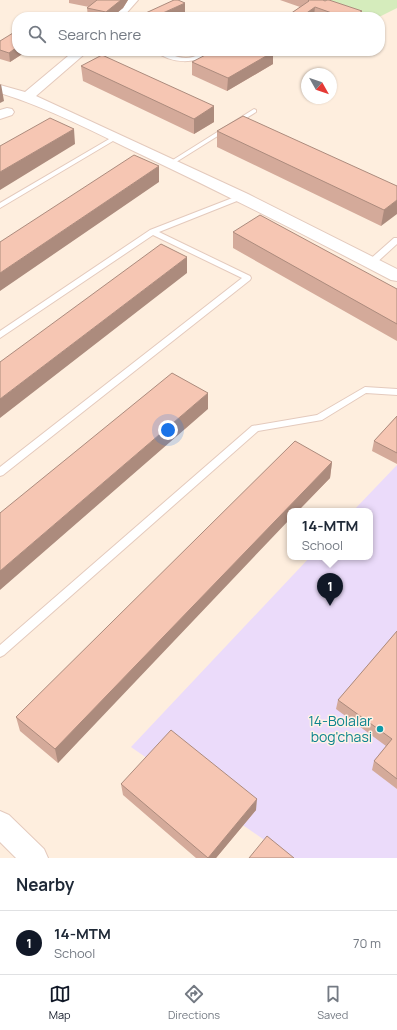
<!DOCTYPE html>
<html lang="en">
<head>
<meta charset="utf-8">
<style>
  body { margin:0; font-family:Manrope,sans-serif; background:#f2f2f3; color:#1f2937 }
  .compass { position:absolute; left:301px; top:68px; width:36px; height:36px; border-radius:50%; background:#fff; box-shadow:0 1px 3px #0004; rotate:130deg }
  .you { position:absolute; left:168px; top:430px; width:14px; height:14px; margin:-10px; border:3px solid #fff; border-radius:50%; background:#1a73e8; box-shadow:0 0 0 6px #1a73e833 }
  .badge { display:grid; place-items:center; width:26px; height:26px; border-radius:50%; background:#111827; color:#fff; font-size:13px; font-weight:700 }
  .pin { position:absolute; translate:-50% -33px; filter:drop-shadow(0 1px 2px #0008) }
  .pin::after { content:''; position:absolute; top:21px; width:14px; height:12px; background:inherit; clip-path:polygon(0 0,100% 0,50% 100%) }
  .popup { position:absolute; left:287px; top:508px; width:86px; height:52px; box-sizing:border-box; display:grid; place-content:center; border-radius:8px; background:#fff; filter:drop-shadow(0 1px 3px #0005); font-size:13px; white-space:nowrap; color:#747a83 }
  .popup b { font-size:15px; color:#1f2937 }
  .popup::after { content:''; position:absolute; left:50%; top:100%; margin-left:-8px; border:8px solid transparent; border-top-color:#fff }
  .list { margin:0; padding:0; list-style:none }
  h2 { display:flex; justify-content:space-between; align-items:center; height:52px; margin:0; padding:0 16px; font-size:17px }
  h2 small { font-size:13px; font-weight:400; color:#747a83 }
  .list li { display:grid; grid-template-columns:26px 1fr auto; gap:12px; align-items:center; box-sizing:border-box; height:64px; padding:0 16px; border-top:1px solid #e0e1e3 }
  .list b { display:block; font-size:15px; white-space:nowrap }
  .list p { margin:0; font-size:13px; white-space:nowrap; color:#747a83 }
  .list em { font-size:13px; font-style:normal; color:#747a83 }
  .icon { flex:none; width:22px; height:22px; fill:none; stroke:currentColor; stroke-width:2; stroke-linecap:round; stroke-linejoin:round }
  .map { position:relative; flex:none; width:397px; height:858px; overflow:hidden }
  .search { position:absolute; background:#fff; box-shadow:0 1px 3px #0004; left:12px; right:12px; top:12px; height:44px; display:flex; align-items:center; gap:10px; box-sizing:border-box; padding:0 14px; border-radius:16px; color:#747a83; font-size:15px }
  .sheet { height:116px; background:#fff }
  nav { display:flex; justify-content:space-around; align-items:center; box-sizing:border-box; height:56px; border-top:1px solid #e0e1e3; background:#fff; font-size:11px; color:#747a83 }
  nav a { display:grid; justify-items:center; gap:2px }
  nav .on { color:#111827 }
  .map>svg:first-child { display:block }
  .education { fill:#ebdbfa }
  .green { fill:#d5ecbc }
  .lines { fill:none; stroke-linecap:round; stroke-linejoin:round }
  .lane-casing { stroke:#e4cabd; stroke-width:2 }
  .street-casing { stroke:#e4cabd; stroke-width:2 }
  .lane { fill:#fff; fill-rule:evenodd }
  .street { fill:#fff; fill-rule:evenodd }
  .wall { fill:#d4aa9a }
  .shaded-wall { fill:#ac8b7d }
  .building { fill:#f6c6b3; stroke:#ac8b7d }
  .culture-dot { fill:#0f9aa8; stroke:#fff2e6; stroke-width:1.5 }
  .labels { text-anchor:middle; stroke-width:3; stroke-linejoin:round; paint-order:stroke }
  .near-culture-label { font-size:14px; fill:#0d838f; stroke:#fff2e6; text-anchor:end }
</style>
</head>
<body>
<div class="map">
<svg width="397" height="858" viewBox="0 0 397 858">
  <rect width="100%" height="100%" fill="#feeede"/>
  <!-- education -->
  <path class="education" d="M397 465V858H290L131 747 310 557H370V511H353Z"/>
  <!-- green -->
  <path class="green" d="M304 0H397V8L379 17H351Z"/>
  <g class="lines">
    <defs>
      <path id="lane" d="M155 51C166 51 175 58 186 58 196 58 203 51 213 51 197 65 171 64 155 51Z
        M254 109 256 110V112L173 164H169L168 163Z
        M116 135 118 136V138L0 208V203Z
        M240 195H243L247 197 159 232 250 276 251 278 250 280 3 475 0 476V467L242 278 153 235 0 338V331L150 230Z
        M394 238H397V244L374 265H368V261Z
        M365 387 397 389V395L366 393 322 420 258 431 4 655 0 657V645L252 426 317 415Z"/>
      <path id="street" d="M126 0H138L123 17H111Z
        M74 51H88L36 96 248 194 397 269V281L391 280C309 237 226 195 142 155 96 133 49 108 0 93V85L25 92Z
        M7 108 12 109 14 112 12 115 0 119V110Z
        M0 811 9 815 44 849 48 858H16L0 842Z"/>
    </defs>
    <!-- lane casing -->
    <use href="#lane" class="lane-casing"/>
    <!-- street casing -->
    <use href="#street" class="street-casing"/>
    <!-- lane -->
    <use href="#lane" class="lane"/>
    <!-- street -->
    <use href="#street" class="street"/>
  </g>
  <!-- wall -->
  <path class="wall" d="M69 0H128L123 8 112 17H88L87 8 89 7 69 3Z
    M280 0H323L362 11 361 17H290V14L300 7Z
    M0 41 17 51H27L10 62 0 59Z
    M273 52V64L227 91 192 75V62Z
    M81 66 214 106V122L194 134 83 81Z
    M217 131 397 186 381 226 217 147Z
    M233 232 397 289V341L233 248Z
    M397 416V464L372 451 374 441Z
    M332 462 330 478 298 511H290L58 763 20 731 16 717Z
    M397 631V789L372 770 374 761 386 746 336 709 338 700Z
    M121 784 256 810 216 858H196L123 795Z"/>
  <!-- shaded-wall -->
  <path class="shaded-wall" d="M121 0H128L123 8 112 17H106V12Z
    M185 3V12L174 17H154Z
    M315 7 314 16 313 17H301Z
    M362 11 361 17H352Z
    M17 47V51H27L10 62 9 53Z
    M273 52V64L227 91 228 78Z
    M1 84 4 101 0 103V85Z
    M214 106V122L194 134V119Z
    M74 129 75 144 0 190V172Z
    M159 166V182L0 291V273Z
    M397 200V214L381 226 384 210Z
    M187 257V273L0 418V399Z
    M208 393V409L0 590V571Z
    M332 462 330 478 298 511H290V519L58 763 55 749Z
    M257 799 256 810 216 858H208Z"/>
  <!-- building -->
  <path class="building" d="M97 0H121L106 12 87 8Z
    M174 0H178L185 3 154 17H155H137Z
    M308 0H323L325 1 327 0H329L362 11 352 17H343L315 7 301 17 290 14 309 1Z
    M34 14 45 17H31Z
    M96 14 106 17H92Z
    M13 33 17 34V47L9 53 0 50V41Z
    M213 51H271L273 52 228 78 192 62Z
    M102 55 214 106 194 119 81 66Z
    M243 116 397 186V200L384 210 217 131Z
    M50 118 74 129 0 172V146Z
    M134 155 159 166 0 273V242Z
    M260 215 397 289V324L233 232Z
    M161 244 187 257 0 399V362Z
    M172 373 208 393 0 571V513Z
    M397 416V453L374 441Z
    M295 441 332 462 55 749 16 717Z
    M397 631V779L374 761 392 739 338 700Z
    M171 730 257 799 208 858 121 784Z
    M267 836 294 858H249Z"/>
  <!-- markers -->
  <circle class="culture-dot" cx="380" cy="729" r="4"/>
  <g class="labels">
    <!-- near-culture labels -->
    <g class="near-culture-label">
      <text x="372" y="726">14-Bolalar<tspan x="372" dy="16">bog'chasi</tspan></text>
    </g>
  </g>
</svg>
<svg class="compass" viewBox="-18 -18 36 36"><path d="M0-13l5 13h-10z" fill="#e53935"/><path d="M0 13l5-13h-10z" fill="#747a83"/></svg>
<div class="you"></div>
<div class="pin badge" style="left:330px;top:606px">1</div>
<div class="popup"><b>14-МТМ</b>School</div>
<div class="search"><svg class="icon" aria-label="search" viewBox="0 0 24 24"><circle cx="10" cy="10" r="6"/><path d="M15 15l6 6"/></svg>Search here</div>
</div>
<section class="sheet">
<h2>Nearby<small></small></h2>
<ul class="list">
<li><span class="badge">1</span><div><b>14-МТМ</b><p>School</p></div><em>70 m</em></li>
</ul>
</section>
<nav>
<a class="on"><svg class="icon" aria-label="map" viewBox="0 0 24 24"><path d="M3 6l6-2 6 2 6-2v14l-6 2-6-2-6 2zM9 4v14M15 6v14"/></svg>Map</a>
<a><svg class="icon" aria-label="directions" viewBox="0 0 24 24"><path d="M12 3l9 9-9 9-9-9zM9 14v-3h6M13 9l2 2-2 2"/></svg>Directions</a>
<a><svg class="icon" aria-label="saved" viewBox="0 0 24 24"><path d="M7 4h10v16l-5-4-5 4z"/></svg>Saved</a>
</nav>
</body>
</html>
